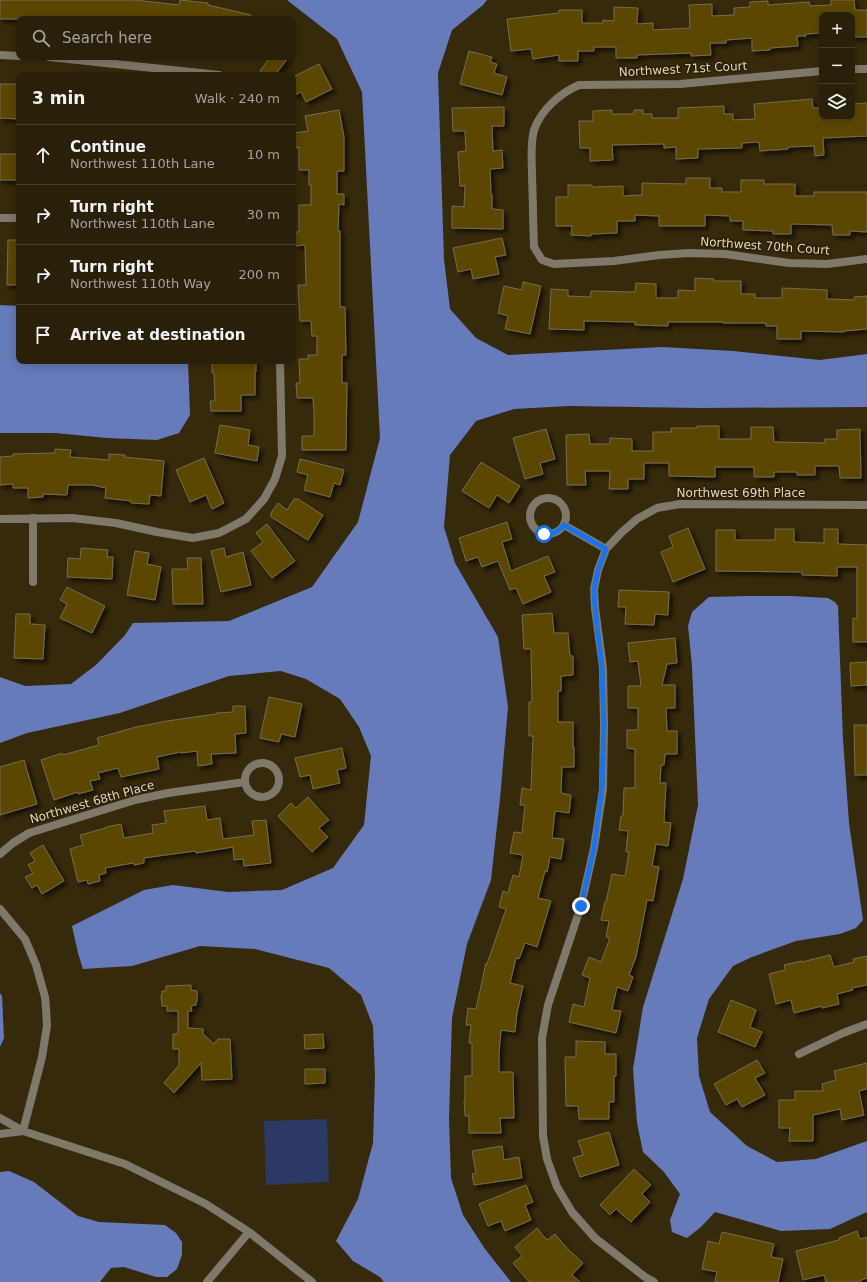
<!DOCTYPE html>
<html lang="en">
<head>
<meta charset="utf-8">
<style>
  body { margin:0; font-family:"DejaVu Sans",sans-serif; background:#302812; color:#f1f3f6 }
  .controls { position:absolute; right:12px; top:12px; display:grid; overflow:hidden; border-radius:8px; box-shadow:0 2px 10px #0003 }
  .controls button { width:36px; height:36px; display:grid; place-items:center; padding:0; border:0; border-bottom:1px solid #443e2a; background:#282009; color:#f1f3f6; font:20px sans-serif }
  .stop { position:absolute; width:12px; height:12px; margin:-9px; border:3px solid #1a73e8; border-radius:50%; background:#fff }
  .stop.end { background:#1a73e8; border-color:#fff; box-shadow:0 1px 4px #0008 }
  .list { margin:0; padding:0; list-style:none }
  h2 { display:flex; justify-content:space-between; align-items:center; height:52px; margin:0; padding:0 16px; font-size:17px }
  h2 small { font-size:13px; font-weight:400; color:#a5a39c }
  .list li { display:grid; grid-template-columns:26px 1fr auto; gap:12px; align-items:center; box-sizing:border-box; height:60px; padding:0 16px; border-top:1px solid #443e2a }
  .list b { display:block; font-size:15px; white-space:nowrap }
  .list p { margin:0; font-size:13px; white-space:nowrap; color:#a5a39c }
  .list em { font-size:13px; font-style:normal; color:#a5a39c }
  .icon { flex:none; width:22px; height:22px; fill:none; stroke:currentColor; stroke-width:2; stroke-linecap:round; stroke-linejoin:round }
  .map { position:relative; flex:none; width:867px; height:1282px; overflow:hidden }
  .search { position:absolute; background:#282009; box-shadow:0 2px 10px #0003; left:16px; top:16px; width:280px; height:44px; display:flex; align-items:center; gap:10px; box-sizing:border-box; padding:0 14px; border-radius:8px; color:#a5a39c; font-size:15px }
  .panel { position:absolute; background:#282009; box-shadow:0 2px 10px #0003; left:16px; top:72px; width:280px; height:292px; border-radius:8px }
  .map>svg:first-child { display:block }
  .green { fill:#2c3964 }
  .water { fill:#677ab9 }
  .building { fill:#5a4606; stroke:#786c4c; filter:url(#shadow) }
  .lines { fill:none; stroke-linecap:round; stroke-linejoin:round }
  .street { stroke:#7f796b; stroke-width:8 }
  .route { stroke:#1a73e8; stroke-width:5 }
  .labels { text-anchor:middle; stroke-width:3.5; stroke-linejoin:round; paint-order:stroke }
  .street-label { font-size:12px; fill:#ded7c6; stroke:#2c2102 }
</style>
</head>
<body>
<div class="map">
<svg width="867" height="1282" viewBox="0 0 867 1282">
  <defs>
    <filter id="shadow"><feDropShadow dx="3.5" dy="3.5" stdDeviation="2" flood-color="#0009"/></filter>
  </defs>
  <rect width="100%" height="100%" fill="#362a0c"/>
  <!-- green -->
  <path class="green" d="M327 1119 329 1182 266 1185 264 1121Z"/>
  <!-- water -->
  <path class="water" d="M287 0H487L483 5 452 30 438 73 444 259 450 309 476 338 508 355 662 347 733 351 820 360 867 354V407L701 408 569 406 514 409 476 421 450 455 444 527 455 563 498 637 508 707 500 799 491 880 467 944 452 1018 449 1118 451 1178 463 1215 485 1249 511 1282H384L380 1277 353 1261 336 1241 358 1199 373 1143 375 1075 373 1026 361 995 329 968 255 949 200 946 132 966 83 969 78 953 72 926 144 890 173 885 228 892 282 890 333 868 364 825 371 756 359 727 340 699 306 679 281 671 229 676 120 713 27 733 0 743V677L25 686 71 684 97 664 125 635 133 623 229 621 312 587 358 522 380 438 362 92 337 39Z
    M0 305 19 306V361H188L190 415 179 433 157 440 107 438 55 433H0Z
    M745 596H791L828 598 835 602 838 606 843 739 849 823 863 920 856 928 840 934 796 941 752 957 733 966 709 999 697 1038 699 1076 710 1112 747 1146 777 1162 816 1159 867 1141V1212L830 1229 781 1231 715 1212 701 1227 687 1238 672 1232 670 1220 680 1194 664 1172 643 1152 637 1123 633 1069 643 1007 683 879 698 805 692 666 688 626 692 612 709 597Z
    M0 993 2 996 4 1038 0 1047Z
    M9 1171 34 1182 78 1216 99 1222 165 1225 176 1233 182 1242V1255L177 1269 167 1277H156L124 1267 111 1268 100 1282H0V1172Z"/>
  <!-- building -->
  <path class="building" d="M0 0H135L179 5 180 0 208 3V5L251 15 250 19H0Z
    M831 0H854L855 10H867V37H852V15H822V33L805 34 806 36H797L798 46 770 48V50L752 51V38L726 40V43H710L711 55 691 56V53L637 55V58H616V47H594V51H578V61H559V55L533 59 531 49 511 51 507 19 559 13V10H582V23H603V20L614 21V7L638 8 637 24 653 23V30L690 28 689 5 712 4V16L734 15V8L750 7V2L768 1V5L809 2 810 6 831 5Z
    M469 51 492 57 490 62 497 64 494 73 507 77 502 95 460 84Z
    M270 57H289L275 75H265L260 71Z
    M319 64 332 89 306 102 301 92 293 96V77Z
    M0 84H19V119L0 118Z
    M812 99 813 108H822V117H852V104L867 103V136L823 138 824 155 815 156 814 146 788 147V149L760 151 759 142 742 143V148L698 149V158L676 159V147L664 148V144L612 145 613 160 590 161V148H580L579 121H593V111L612 110V114H634V110H643V114H652V118H678V108L724 106V114H733V120L755 119 754 104Z
    M504 107V126H492L493 151 502 150 503 168 490 169 491 194H492V209L503 210V229L452 228V206L464 207 465 186H460L458 152 466 151 465 131H453L452 108Z
    M339 110 344 137V171H337V194H344V205L339 204 338 231H340V307H345L346 355H342V383H347L346 450H302V436H314V412L313 398H297L296 383H300L299 359H308V355H317V336H312L311 321H300L298 285H306L305 245 295 246V232H299V205H311V185H309V170H299V147L296 148 294 133 308 131 305 116Z
    M0 154H19V180H0Z
    M686 178H710V188H722V192H741V180H764V184H795V196H814V192H867V232L850 231V235H833L832 225 791 224V234H773V231L743 230V221H730V216L705 215V226H659V216L635 215V221H617V233L591 234V236L571 235 572 226H556V197H568V185H592V187L623 186V196L642 195V183L686 184Z
    M502 238 506 255 495 257 499 274 473 279 471 269 458 272 453 248Z
    M8 240H19V285H7Z
    M695 278 714 279V281H741V294H755V298H782V288L827 290V299L854 300V297L867 296V329L844 331V332L801 331V339H777V326H766V323H723V322H668V326L635 325V322L584 321V330L549 329 551 289 568 290V296L590 297 591 291 635 292 636 283 656 284V298H678V290L695 291Z
    M523 282 541 286 530 334 505 329 508 316 498 313 504 286 522 290Z
    M212 361H256V372H255V395H241V411H211L210 401H215L214 373H212Z
    M220 425 250 430 248 445 259 447 257 461 215 453Z
    M697 426H719V439H751V427H773L774 442 825 443V439H837V430L860 429 861 478H840L839 466H815V475H797V472H774V477H754V467H715V477L669 476V463H644V479H628V489H609L610 471H585L586 485H567L566 435 589 434 590 444H610V438L632 439V451H653V432H671V428H697Z
    M546 429 555 459 540 463 543 474 525 479 513 438Z
    M55 449 71 450 70 457 109 460V454L125 455 124 457 164 461 161 496 150 495 149 504 131 503V501L105 498 106 488 92 485H68L67 495 43 494V497L28 498V488H13V484L0 485V457L13 456V454L55 453Z
    M204 458 224 503 212 509 206 495 190 502 176 470Z
    M300 459 344 470 340 485 334 483 330 497 304 490 308 475 297 472Z
    M481 462 520 486 509 503 497 495 489 508 462 491Z
    M294 499H298L323 515 308 540 271 517V513L278 503 287 510Z
    M507 522 512 539 502 542 511 571 548 556 555 572 544 576 551 592 523 604 516 588 510 590 498 561 482 567 478 557 466 561 459 538Z
    M267 524 295 561 272 578 251 551 263 542 256 533Z
    M688 528 705 569 673 582 661 552 673 547 669 536Z
    M775 529H794V542L824 543V529H838V544L867 545V642H853V618L857 619V567H837V576L802 575V572L716 571V530H735V540H775Z
    M81 548 108 550 107 557H113L112 579 67 577 68 558 80 559Z
    M224 548 226 557 243 552 251 585 221 592 211 551Z
    M135 551 149 553 147 564 161 567 155 600 127 595Z
    M187 558H201L203 604H173L172 569H188Z
    M67 587 105 606 92 633 60 618 67 604 60 600Z
    M619 590 669 592 668 615 655 614 654 625 625 624 626 607H618Z
    M552 613 554 633H568L570 656H573V675L561 676V691H558V722H573V747H574V767H562L561 793 571 795 569 813 555 811 552 838 564 839 561 859 550 857 547 872 545 871 538 898 551 901 537 947 525 943 519 959 516 958 510 983 523 986 517 1013 515 1032 501 1030 499 1053V1072H513L514 1118H500L501 1133H469V1116H465L464 1100H465V1076H472V1043H469L471 1025H466L468 1008 476 1009 486 963 487 964 506 909 499 907 503 891 508 893 513 875 519 877 523 855 510 853 514 832 522 833 525 805H520L522 788 531 790 533 736H529V702H532L531 649H524L522 615Z
    M16 614H30V624L45 625 43 659 14 658Z
    M675 638 677 663 667 664 662 685H675V708H666L667 731H677V754H665L664 765H661L660 783H666L664 822 671 823 668 846 656 844 652 866 659 867 653 901 647 900 636 957 629 975 633 977 628 991 617 987 612 1010 621 1011 616 1033 569 1022 573 1004 584 1007 590 978 582 975 589 957 601 962 610 938 606 937 609 921 601 920 605 902H606L612 874 625 876 629 852H626L628 831 619 830 621 816H623L624 788H635V749L627 748V730H638V708H628V686H641L638 661 630 662 628 643Z
    M867 662V685L851 686 850 663Z
    M269 697 302 704 295 737 281 734 279 742 260 738Z
    M233 706H245L246 733 235 734 236 753 211 754 212 764 198 766 197 751 181 753 180 752 157 757 159 769 121 777 118 768 98 773 100 779 90 781 93 790 78 794V792L54 800 41 760 62 753 63 755 99 745 97 738 136 727 167 721 216 714V713L233 712Z
    M854 725H867V775H855Z
    M342 748 346 768 337 770 340 783 313 789 310 775 300 777 295 758Z
    M24 760 37 804 0 815V767Z
    M308 797 329 820 319 828 328 837 312 852 278 816 291 803 296 808Z
    M205 806 207 820 220 818 223 839 254 835 252 821 266 820 271 863 244 866 243 859 234 860 233 847 196 853 195 851 144 858V863L134 865 133 863 105 868 106 873 99 875 100 881 88 884 87 880 78 882 70 849 83 845 80 835 106 828V827L121 824 124 838 153 833 152 825 166 823 164 811Z
    M43 845 64 881 42 894 37 885 32 888 25 877 33 873 28 865 35 861 30 853Z
    M830 955 834 967 854 962 853 959 867 956V985L852 988 853 990 837 994 839 1004 822 1008V1006L794 1013 791 1000 776 1004 769 974 785 970 784 965 802 961V962Z
    M191 985V990L197 991V1002H196V1005L191 1006 192 1011H188V1028L203 1029V1034L214 1044 218 1039H230L232 1079 202 1080 201 1063 174 1093 164 1083 179 1065V1049H173V1034H178V1011H167V1006H162L161 995H162V991H166V986Z
    M731 1000 756 1010 750 1027 762 1032 755 1047 718 1032Z
    M323 1034 324 1048 305 1049 304 1035Z
    M576 1041 605 1042V1054H616V1076H614V1102H609V1119H579L578 1106H566L565 1057H576Z
    M757 1060 765 1073 755 1078 765 1095 742 1107 737 1099 726 1105 714 1084Z
    M867 1063V1089L859 1091 864 1115 842 1120 840 1109 813 1115V1141H789L790 1128H779V1100H795V1091H823L822 1084 836 1080 834 1071Z
    M305 1069H325V1083L305 1084Z
    M609 1132 619 1165 580 1177 573 1158 583 1155 578 1141Z
    M502 1146 504 1160 519 1157 522 1178 474 1185 472 1174 476 1173 472 1151Z
    M634 1169 651 1185 642 1194 650 1202 631 1222 616 1209 610 1215 600 1205Z
    M526 1185 533 1202 525 1205 531 1220 505 1231 501 1221 488 1226 479 1204Z
    M537 1228 547 1240 555 1234 568 1249 583 1263 572 1275 580 1282H529L513 1263 522 1256 515 1247Z
    M857 1231 860 1239 867 1237V1278L857 1282H826L824 1275 803 1280 796 1251 839 1240V1238Z
    M722 1232 774 1244 771 1257 783 1259 778 1282H715L717 1272 702 1269 708 1241 719 1244Z"/>
  <g class="lines">
    <!-- street -->
    <path class="street" d="M0 55 19 56
      M49 57 219 75
      M852 69H867
      M822 71 680 84 579 85C560 93 541 110 534 130 530 145 532 161 532 176 533 200 533 224 534 247L542 260 554 264 614 261 659 255 689 253 725 254 789 263 827 264 867 259
      M0 218H19
      M530 516a18 18 0 1 1 36 0a18 18 0 1 1-36 0Z
      M33 518V582
      M0 519 72 518 116 523 157 532 193 538 219 533 246 519 264 499 275 479 282 456 280 361
      M564 525 606 549
      M245 780a17 17 0 1 1 34 0a17 17 0 1 1-34 0Z
      M0 854 13 843 29 833 135 800 168 793 245 782
      M0 909 25 939 36 965 45 997 46 1008 47 1026 42 1057 23 1131
      M799 1054 843 1033 867 1024
      M0 1118 23 1131 125 1164 206 1204 249 1232 312 1282
      M0 1134 23 1131
      M207 1282 249 1232
      M654 1282 645 1277 595 1238 572 1212 557 1187 547 1159 543 1136 542 1038 548 1005 581 906 594 848 603 789 604 725 603 668 595 608 594 589 598 570 606 549 621 533 637 519 657 508 680 504 867 505"/>
  </g>
  <g class="lines">
    <!-- route -->
    <path class="route" d="M544 534C553 534 558 532 564 525L606 549 598 570 594 589 595 608 602 668 604 725 602 789 594 848 581 906"/>
  </g>
  <g class="labels">
    <!-- street labels -->
    <g class="street-label">
      <text transform="translate(683 69) rotate(-3)" y="4">Northwest 71st Court</text>
      <text transform="translate(765 246) rotate(4)" y="4">Northwest 70th Court</text>
      <text x="741" y="497">Northwest 69th Place</text>
      <text transform="translate(92 802) rotate(-16)" y="4">Northwest 68th Place</text>
    </g>
  </g>
</svg>
<div class="controls">
<button>+</button>
<button>−</button>
<button><svg class="icon" aria-label="layers" viewBox="0 0 24 24"><path d="M12 4l9 5-9 5-9-5zM3 14l9 5 9-5"/></svg></button>
</div>
<div class="stop" style="left:544px;top:534px"></div>
<div class="stop end" style="left:581px;top:906px"></div>
<div class="search"><svg class="icon" aria-label="search" viewBox="0 0 24 24"><circle cx="10" cy="10" r="6"/><path d="M15 15l6 6"/></svg>Search here</div>
<section class="panel">
<h2>3 min<small>Walk · 240 m</small></h2>
<ul class="list">
<li><svg class="icon" aria-label="ahead" viewBox="0 0 24 24"><path d="M12 20V5M6 11l6-6 6 6"/></svg><div><b>Continue</b><p>Northwest 110th Lane</p></div><em>10 m</em></li>
<li><svg class="icon" aria-label="right" viewBox="0 0 24 24"><path d="M7 20v-9h11M14 6l5 5-5 5"/></svg><div><b>Turn right</b><p>Northwest 110th Lane</p></div><em>30 m</em></li>
<li><svg class="icon" aria-label="right" viewBox="0 0 24 24"><path d="M7 20v-9h11M14 6l5 5-5 5"/></svg><div><b>Turn right</b><p>Northwest 110th Way</p></div><em>200 m</em></li>
<li><svg class="icon" aria-label="arrive" viewBox="0 0 24 24"><path d="M6 21V4h12l-3 4 3 4H6"/></svg><div><b>Arrive at destination</b></div></li>
</ul>
</section>
</div>
</body>
</html>
